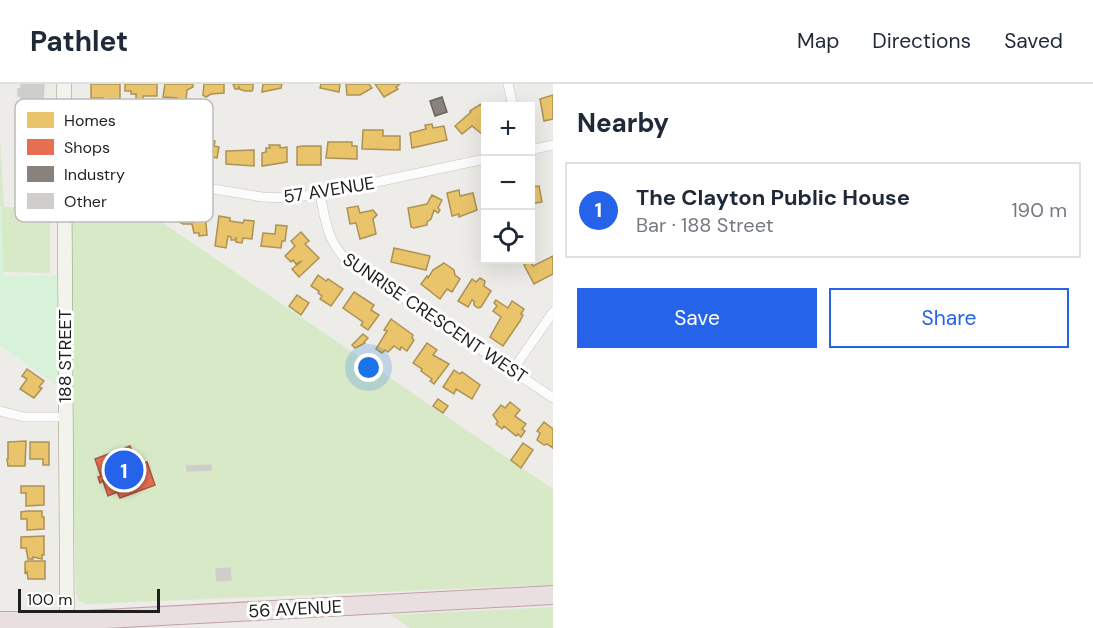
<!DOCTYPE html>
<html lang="en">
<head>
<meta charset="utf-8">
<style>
  body { margin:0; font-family:"DM Sans",sans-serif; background:#f2f2f3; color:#1f2937 }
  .controls { position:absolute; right:18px; top:18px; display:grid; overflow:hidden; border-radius:0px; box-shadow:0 6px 24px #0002 }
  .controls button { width:54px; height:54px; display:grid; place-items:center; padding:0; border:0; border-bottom:2px solid #e0e1e3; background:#fff; color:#1f2937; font:30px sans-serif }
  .scale { position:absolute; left:18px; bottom:15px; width:142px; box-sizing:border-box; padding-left:6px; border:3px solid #1f1f1f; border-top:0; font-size:16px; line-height:21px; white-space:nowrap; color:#1f1f1f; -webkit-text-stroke:4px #fff; paint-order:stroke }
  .you { position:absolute; left:369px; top:284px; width:21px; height:21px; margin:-15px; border:4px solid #fff; border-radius:50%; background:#1a73e8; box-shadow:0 0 0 9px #1a73e833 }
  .badge { display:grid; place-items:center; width:39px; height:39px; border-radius:50%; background:#2563eb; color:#fff; font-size:20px; font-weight:700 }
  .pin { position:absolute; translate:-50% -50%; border:3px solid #fff; box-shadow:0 2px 6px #0006 }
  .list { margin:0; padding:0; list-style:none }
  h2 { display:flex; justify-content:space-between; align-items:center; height:78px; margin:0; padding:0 24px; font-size:26px }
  h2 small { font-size:20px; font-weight:400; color:#747a83 }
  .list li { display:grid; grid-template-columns:39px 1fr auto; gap:18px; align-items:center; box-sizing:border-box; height:96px; margin:0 12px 12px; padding:0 12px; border:2px solid #e0e1e3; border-radius:0px }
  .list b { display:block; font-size:22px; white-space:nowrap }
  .list p { margin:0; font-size:20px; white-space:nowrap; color:#747a83 }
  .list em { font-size:20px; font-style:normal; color:#747a83 }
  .actions { display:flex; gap:12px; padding:18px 24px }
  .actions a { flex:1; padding:14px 0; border:2px solid #2563eb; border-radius:0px; text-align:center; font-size:21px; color:#2563eb }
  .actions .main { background:#2563eb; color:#fff }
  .icon { flex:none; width:33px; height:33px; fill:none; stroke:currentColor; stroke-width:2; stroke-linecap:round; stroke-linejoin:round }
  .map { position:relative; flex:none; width:553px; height:544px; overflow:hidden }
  header { display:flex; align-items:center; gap:36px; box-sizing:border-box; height:84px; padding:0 30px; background:#fff; border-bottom:2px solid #e0e1e3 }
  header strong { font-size:28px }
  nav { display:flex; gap:33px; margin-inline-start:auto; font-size:21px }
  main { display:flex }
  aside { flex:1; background:#fff }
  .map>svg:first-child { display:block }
  .grass { fill:#d8e9c8 }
  .park { fill:#d7f2d9 }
  .homes { fill:#e9c46a; stroke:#ac9254; stroke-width:1.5 }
  .shops { fill:#e76f51; stroke:#ab5742; stroke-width:1.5 }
  .industry { fill:#8a817c; stroke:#6a6460; stroke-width:1.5 }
  .building { fill:#d0cecb; stroke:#d0cec9; stroke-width:1.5 }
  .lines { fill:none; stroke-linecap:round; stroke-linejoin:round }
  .street-casing { stroke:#c4c4c2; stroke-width:10 }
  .secondary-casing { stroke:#939681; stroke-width:15 }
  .highway-casing { stroke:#c0a1a8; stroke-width:20 }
  .street { stroke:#fcfcfc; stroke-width:9 }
  .secondary { stroke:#f2f3eb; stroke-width:14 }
  .highway { stroke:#eadfe0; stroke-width:18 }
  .labels { text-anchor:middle; stroke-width:6; stroke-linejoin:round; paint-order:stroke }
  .street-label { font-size:18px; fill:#1f1f1f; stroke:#fff }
  .key { fill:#fff; stroke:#bcbcbc; stroke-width:1.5 }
  .key-label { font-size:16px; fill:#1f1f1f }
</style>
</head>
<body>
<header>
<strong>Pathlet</strong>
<nav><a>Map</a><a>Directions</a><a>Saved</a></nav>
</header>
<main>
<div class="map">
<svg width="553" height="544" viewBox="0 0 553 544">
  <rect width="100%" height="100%" fill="#edece8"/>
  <!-- grass -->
  <path class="grass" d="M0 55 4 123 50 124V189L3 188 0 192Z
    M81 93 97 94 553 405V501L87 520 79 517 76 509 72 375 71 102 75 96Z
    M553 523V544H410L391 531Z"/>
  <!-- park -->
  <path class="park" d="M0 122H2L3 192H57L58 302 0 262Z"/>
  <!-- homes -->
  <path class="homes" d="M91 0H120V15H109V18H103V14H91Z
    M125 0H157V12H143V16H136V10H131V7H125Z
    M165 0H193V3L187 6 186 16H177V14L163 13Z
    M204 0H224V9L211 10 206 13 203 11Z
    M233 0H253V5L252 7H245L239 5V2L238 5H235Z
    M263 0H282L281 4 262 8Z
    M321 0H340L339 8 320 4Z
    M346 0H369L372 4 360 11H347Z
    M375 0H400L396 3 398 5 384 13Z
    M553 11V35L544 37 540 15Z
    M481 20 485 26V47L482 50 472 42 462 50 455 42 471 28 470 27Z
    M432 40 433 44 444 42 447 56 412 64 410 49 426 45 425 41Z
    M363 46H383V52H400V66L362 65Z
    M192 50 201 51 200 55 203 52 210 54V56L215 57 214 62 219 63 217 74 190 67Z
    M328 58H352V62H357V75L326 74Z
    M269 61H280V64L287 63V78L262 82V69L266 68V64H270Z
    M303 62H321V81H297V63Z
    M254 66V82L226 80V67Z
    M539 102 542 118 530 120V103Z
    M459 106 460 112 473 109 477 126 459 133V130L452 132 447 109Z
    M432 111 442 116 438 124 440 126 438 129 434 126 431 135 427 138V141L414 144 411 143 408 124 427 120Z
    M172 122 205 128 207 151 199 152V149H194L192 140H183L176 136V133L170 132Z
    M358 122 360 129 373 126 377 131 373 135 376 150 360 155 356 139 350 140 347 124Z
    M219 132 230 134V137L243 139 244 136 254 137 252 155 243 154 242 159 236 158V153V156H231V153L228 152 226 164 215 162Z
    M276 141 287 142 285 157H282L281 164 261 162 263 149 275 150Z
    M301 148 309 157 305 160 319 174 299 193 292 185 302 177 296 180 293 176 291 178 285 172 295 162 291 157Z
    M394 164 430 172 426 186 391 178Z
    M553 172V190L534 200 524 181 530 177 533 182Z
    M444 179 454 186 455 191 460 195 452 208 447 205 440 215 421 200 427 192 428 194 433 186Z
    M318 191 326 197 328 195 343 205 331 222 320 215 322 212 318 209 319 207 311 202Z
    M480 194 485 197 484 202 491 207 481 223 478 224 474 221V217L472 216 468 223 458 217 472 195 476 198Z
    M354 208 374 221 371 226 379 231 368 246 361 241 363 238 343 224Z
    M297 211 309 219 301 231 289 222Z
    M496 216 508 224 512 217 524 225 521 230 523 231 520 237 503 262 490 253 501 233 493 227 497 222 494 219Z
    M391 235 413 251 412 254 414 256 407 267 401 263 400 266 394 262 388 268 385 266 382 269 376 265 387 247 384 246Z
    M363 250 368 254 364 258 365 259 355 264 352 261Z
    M427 259 437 266 433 271 449 280 434 300 430 297 432 295 421 287 422 285 413 279Z
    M27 285 44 297 39 303 42 304 34 314 20 305 27 295 22 292Z
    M454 286 460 290 462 288 480 301 472 315 456 305 454 310 443 303Z
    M438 315 448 322 443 329 433 322Z
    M510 318 520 326 515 332 526 340 522 345 525 347 521 353 518 350 516 352 504 342 502 345 496 340 498 338 493 331 501 321 505 324Z
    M544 338 553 345V364L547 360 544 361 537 356 540 349 537 347Z
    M26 357 25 382H8L7 375H8V358Z
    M30 358H49V381H43V375H30Z
    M523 359 533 366 521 384 511 376Z
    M21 402H44V421L26 422V409H21Z
    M27 427H42V433H44V445L27 446V435H21V428Z
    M44 452V471H42V475L33 473V475H28L26 464H21V453Z
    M27 477H45V495H28L27 488 25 489V478Z"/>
  <!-- shops -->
  <path class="shops" d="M130 362 137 379 139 378 140 380 147 378 155 401 120 414 117 408 108 412 103 397 100 399 98 393 101 392 95 375Z"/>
  <!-- industry -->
  <path class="industry" d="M442 13 447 28 435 32 430 17Z"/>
  <!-- building -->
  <path class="building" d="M21 0H44L42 33H37V35H27V33H21V12H18V5H21Z
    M211 381V386L187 387V382Z
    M230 484 231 496 217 497 216 485Z"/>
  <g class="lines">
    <defs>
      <path id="street" d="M508 0 513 22
        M530 66 553 61
        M64 87 134 92 262 113 288 114 320 110 485 75
        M320 110C325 135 327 157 346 175L553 314
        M512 287 553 228
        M0 327 24 333H65"/>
      <path id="secondary" d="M64 0 67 544"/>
      <path id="highway" d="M0 537H67L553 511"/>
    </defs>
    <!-- street casing -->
    <use href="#street" class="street-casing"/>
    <!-- secondary casing -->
    <use href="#secondary" class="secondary-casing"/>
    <!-- highway casing -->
    <use href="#highway" class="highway-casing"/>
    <!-- street -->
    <use href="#street" class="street"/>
    <!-- secondary -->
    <use href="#secondary" class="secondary"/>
    <!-- highway -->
    <use href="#highway" class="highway"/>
  </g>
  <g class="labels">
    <!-- street labels -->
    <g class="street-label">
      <text transform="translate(329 106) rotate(-9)" y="6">57 AVENUE</text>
      <text transform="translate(435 234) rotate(34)" y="6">SUNRISE CRESCENT WEST</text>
      <text transform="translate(65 272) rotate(-90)" y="6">188 STREET</text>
      <text transform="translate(295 525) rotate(-3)" y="6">56 AVENUE</text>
    </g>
  </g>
  <!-- legend -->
  <rect x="15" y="15" width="198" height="123" rx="9" class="key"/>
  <rect x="27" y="28" width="27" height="16" fill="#e9c46a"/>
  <rect x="27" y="55" width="27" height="16" fill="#e76f51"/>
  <rect x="27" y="82" width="27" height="16" fill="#8a817c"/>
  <rect x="27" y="109" width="27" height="16" fill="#d0cecb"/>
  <g class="key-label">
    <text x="64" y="42">Homes</text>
    <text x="64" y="69">Shops</text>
    <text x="64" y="96">Industry</text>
    <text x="64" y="123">Other</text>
  </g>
</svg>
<div class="controls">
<button>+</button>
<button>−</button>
<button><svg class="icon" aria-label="locate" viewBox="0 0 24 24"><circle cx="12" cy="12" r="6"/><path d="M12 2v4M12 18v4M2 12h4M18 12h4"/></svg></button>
</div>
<div class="scale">100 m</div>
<div class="you"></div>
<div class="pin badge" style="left:124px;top:386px">1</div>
</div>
<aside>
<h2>Nearby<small></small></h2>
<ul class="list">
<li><span class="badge">1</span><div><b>The Clayton Public House</b><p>Bar · 188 Street</p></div><em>190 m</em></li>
</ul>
<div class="actions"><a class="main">Save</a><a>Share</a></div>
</aside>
</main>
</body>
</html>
